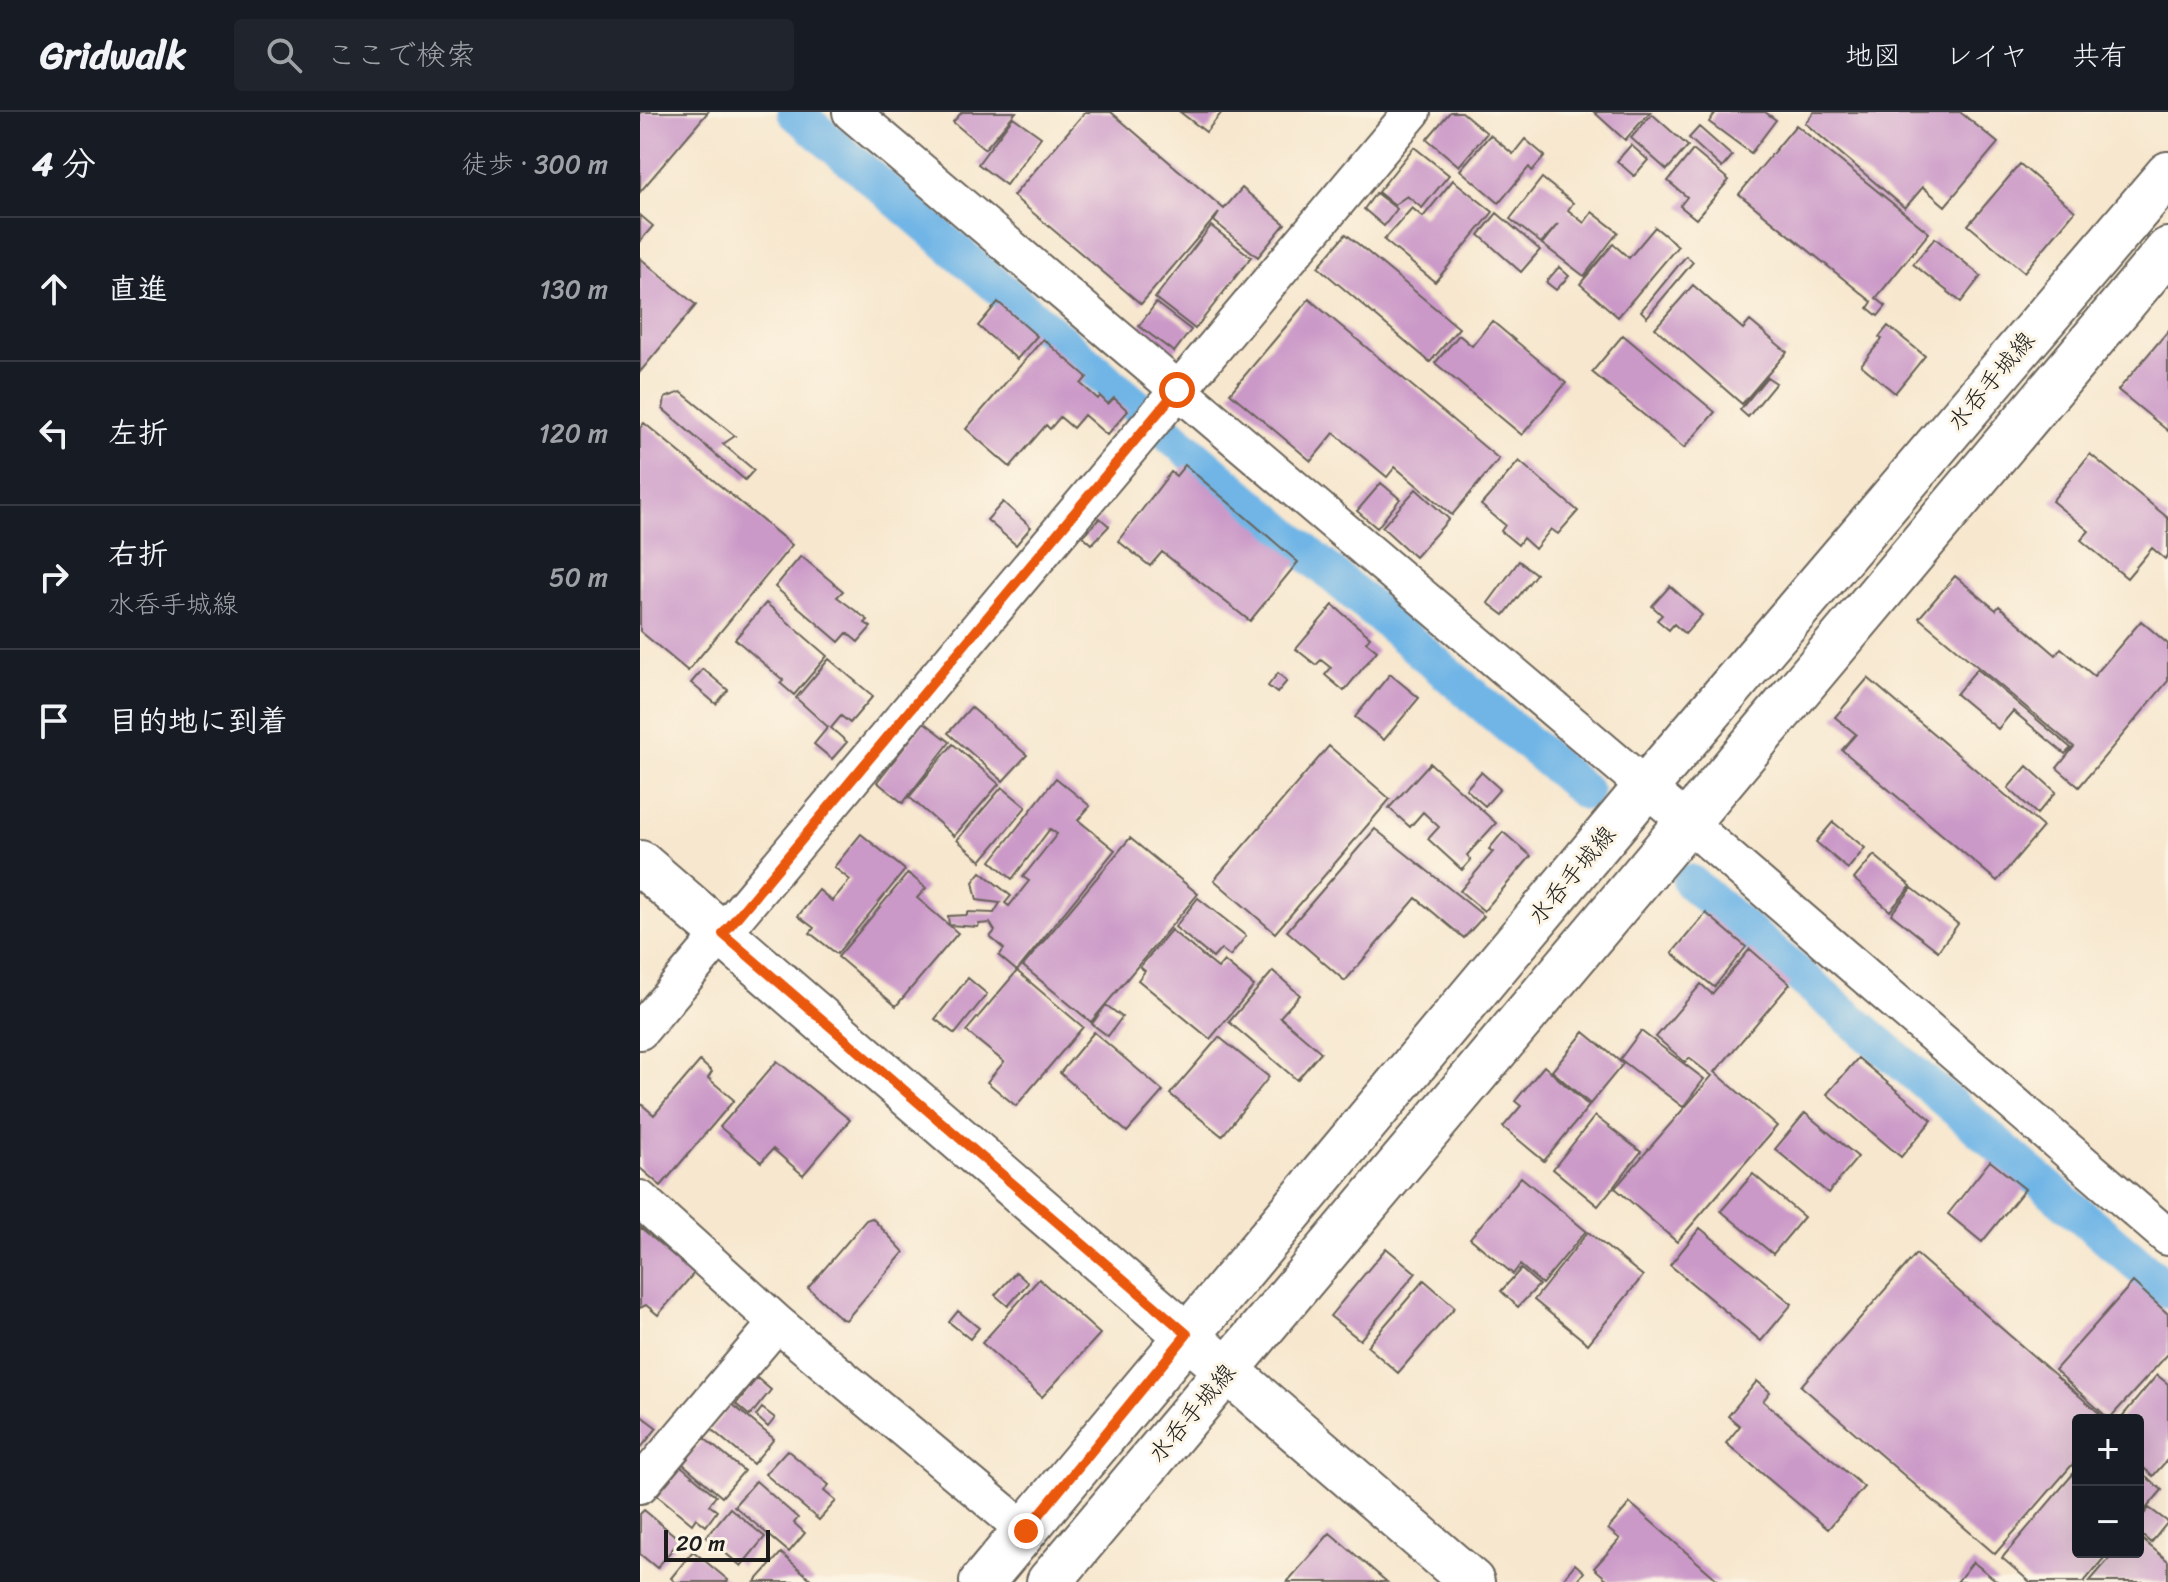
<!DOCTYPE html>
<html lang="ja">
<head>
<meta charset="utf-8">
<style>
  body { margin:0; font-family:Sriracha,"Klee One",sans-serif; background:#20242c; color:#f1f3f6 }
  .controls { position:absolute; right:24px; bottom:24px; display:grid; overflow:hidden; border-radius:8px; box-shadow:0 8px 32px #0002 }
  .controls button { width:72px; height:72px; display:grid; place-items:center; padding:0; border:0; border-bottom:2px solid #363941; background:#171b24; color:#f1f3f6; font:40px sans-serif }
  .scale { position:absolute; left:24px; bottom:20px; width:106px; box-sizing:border-box; padding-left:8px; border:4px solid #1c1c1c; border-top:0; font-size:22px; line-height:28px; white-space:nowrap; color:#1c1c1c; -webkit-text-stroke:6px #fcf5e5; paint-order:stroke }
  .stop { position:absolute; width:24px; height:24px; margin:-18px; border:6px solid #ea580c; border-radius:50%; background:#fff }
  .stop.end { background:#ea580c; border-color:#fff; box-shadow:0 2px 8px #0008 }
  .list { margin:0; padding:0; list-style:none }
  h2 { display:flex; justify-content:space-between; align-items:center; height:104px; margin:0; padding:0 32px; font-size:34px }
  h2 small { font-size:26px; font-weight:400; color:#9ea1a6 }
  .list li { display:grid; grid-template-columns:52px 1fr auto; gap:24px; align-items:center; box-sizing:border-box; height:144px; padding:0 32px; border-top:2px solid #363941 }
  .list b { display:block; font-size:30px; white-space:nowrap }
  .list p { margin:0; font-size:26px; white-space:nowrap; color:#9ea1a6 }
  .list em { font-size:26px; font-style:normal; color:#9ea1a6 }
  .icon { flex:none; width:44px; height:44px; fill:none; stroke:currentColor; stroke-width:2; stroke-linecap:round; stroke-linejoin:round }
  .map { position:relative; flex:none; width:1528px; height:1470px; overflow:hidden }
  header { display:flex; align-items:center; gap:48px; box-sizing:border-box; height:112px; padding:0 40px; background:#171b24; border-bottom:2px solid #363941 }
  header strong { font-size:38px }
  nav { display:flex; gap:44px; margin-inline-start:auto; font-size:28px }
  .search { width:560px; height:72px; background:#20242c; display:flex; align-items:center; gap:20px; box-sizing:border-box; padding:0 28px; border-radius:8px; color:#9ea1a6; font-size:30px }
  main { display:flex }
  aside { flex:1; background:#171b24 }
  .map>svg:first-child { display:block }
  .lines { fill:none; stroke-linecap:round; stroke-linejoin:round }
  .canal { stroke:#70b5e6; stroke-width:36 }
  .building { fill:#cb99c8 }
  .minor-casing { stroke:#69635a; stroke-width:40 }
  .tertiary-casing { stroke:#69635a; stroke-width:48 }
  .secondary-casing { stroke:#69635a; stroke-width:48 }
  .minor { stroke:#fff; stroke-width:36 }
  .tertiary { stroke:#fff; stroke-width:44 }
  .secondary { stroke:#fff; stroke-width:44 }
  .route { stroke:#ea580c; stroke-width:10 }
  .labels { text-anchor:middle; stroke-width:6; stroke-linejoin:round; paint-order:stroke }
  .street-label { font-size:24px; fill:#1c1c1c; stroke:#fcf5e5 }
</style>
</head>
<body>
<header>
<strong>Gridwalk</strong>
<div class="search"><svg class="icon" aria-label="search" viewBox="0 0 24 24"><circle cx="10" cy="10" r="6"/><path d="M15 15l6 6"/></svg>ここで検索</div>
<nav><a>地図</a><a>レイヤ</a><a>共有</a></nav>
</header>
<main>
<aside>
<h2>4 分<small>徒歩 · 300 m</small></h2>
<ul class="list">
<li><svg class="icon" aria-label="ahead" viewBox="0 0 24 24"><path d="M12 20V5M6 11l6-6 6 6"/></svg><div><b>直進</b></div><em>130 m</em></li>
<li><svg class="icon" aria-label="left" viewBox="0 0 24 24"><path d="M17 20v-9H6M10 6l-5 5 5 5"/></svg><div><b>左折</b></div><em>120 m</em></li>
<li><svg class="icon" aria-label="right" viewBox="0 0 24 24"><path d="M7 20v-9h11M14 6l5 5-5 5"/></svg><div><b>右折</b><p>水呑手城線</p></div><em>50 m</em></li>
<li><svg class="icon" aria-label="arrive" viewBox="0 0 24 24"><path d="M6 21V4h12l-3 4 3 4H6"/></svg><div><b>目的地に到着</b></div></li>
</ul>
</aside>
<div class="map">
<svg width="1528" height="1470" viewBox="0 0 1528 1470">
  <rect width="100%" height="100%" fill="#fcf5e5"/>
  <filter id="ink" filterUnits="userSpaceOnUse"><feTurbulence type="fractalNoise" baseFrequency=".0125" numOctaves="2"/><feDisplacementMap in="SourceGraphic" scale="16" xChannelSelector="R" yChannelSelector="G"/><feConvolveMatrix kernelMatrix="1 2 1 2 8 2 1 2 1" color-interpolation-filters="sRGB"/></filter>
  <filter id="wash" filterUnits="userSpaceOnUse"><feTurbulence type="fractalNoise" baseFrequency=".006" numOctaves="4" result="noise"/><feDisplacementMap in="SourceGraphic" scale="32" xChannelSelector="R" yChannelSelector="G"/><feGaussianBlur stdDeviation="1.8" result="paint"/><feColorMatrix in="noise" values="0 0 0 0 0 0 0 0 0 0 0 0 0 0 0 0 0 1.4 0 .05"/><feComposite in="paint" operator="in"/></filter>
  <g filter="url(#wash)">
    <rect width="100%" height="100%" fill="#f7e7ce"/>
    <g class="lines">
      <!-- canal -->
      <path class="canal" d="M155 0 945 680
        M1050 770 1528 1178"/>
    </g>
    <g id="blocks">
      <!-- building -->
      <path class="building" d="M0 0H68L0 80Z
        M322 0H376L345 37 313 10Z
        M445 0H471L584 97 602 76 645 112 618 145 574 109 579 101 501 192 373 84Z
        M540 0H582L566 20Z
        M810 0H822L847 21 819 54 787 27Z
        M954 0H1010L985 28Z
        M1076 0H1125L1136 8 1111 41 1069 10Z
        M1174 0H1320L1358 31 1305 94 1283 75 1265 96 1165 11Z
        M1012 2 1048 34 1027 58 991 26Z
        M373 5 401 25 366 73 338 52Z
        M1156 13 1289 121 1236 186 1246 194 1238 204 1228 196 1232 190 1099 82Z
        M1059 15 1092 44 1082 56 1049 26Z
        M850 23 873 42 885 27 905 44 892 59 889 55 859 91 820 58Z
        M991 33 1008 48 994 64 977 49Z
        M774 35 809 63 782 96 767 84 754 93 738 80Z
        M1053 38 1089 68 1056 107 1040 94 1047 85 1028 69Z
        M1380 52 1435 99 1384 160 1328 113Z
        M902 66 933 91 928 98 944 111 952 100 978 120 944 164 902 132 918 112 901 131 870 107Z
        M813 68 853 100 795 170 744 128 772 96 783 105Z
        M736 81 757 97 744 114 724 97Z
        M857 101 900 138 881 160 839 123Z
        M0 103 13 114 0 129Z
        M571 114 611 145 555 217 515 186Z
        M1015 115 1038 134 978 205 940 172 973 132 989 146Z
        M706 122 819 216 790 250 678 155Z
        M1295 126 1341 164 1321 190 1273 152Z
        M1046 144 1053 150 1007 205 1001 199Z
        M0 146 56 193 0 260Z
        M919 155 929 164 916 178 906 170Z
        M1053 173 1103 217 1110 209 1147 240 1102 292 1015 216Z
        M669 187 859 347 812 403 755 355 747 365 694 321 671 349 590 281Z
        M358 190 397 224 377 247 338 214Z
        M516 191 551 218 534 240 499 214Z
        M852 209 926 271 882 323 795 251 819 223 832 234Z
        M1248 214 1285 244 1255 281 1221 253 1242 227 1239 225Z
        M1528 219V319L1478 278Z
        M983 223 1075 300 1044 336 952 260Z
        M403 227 447 265 441 272 458 287 460 284 468 292 474 286 488 299 467 323 444 303 433 316 420 305 410 317 406 313 370 355 326 317Z
        M1127 265 1136 271 1108 305 1100 298Z
        M41 280 95 324 83 332 114 358 105 368 23 297 25 286Z
        M4 311 152 433 48 559 0 519V316Z
        M1450 342 1528 406V443L1525 447 1512 436 1487 466 1441 428 1449 419 1412 389Z
        M879 349 938 399 918 422 911 417 895 437 883 426 878 433 861 419 865 413 841 393Z
        M545 353 658 450 610 509 522 440 510 454 478 429 531 360 536 364Z
        M741 371 760 387 737 416 717 399Z
        M776 377 809 407 775 445 742 415Z
        M363 390 391 415 376 433 347 408Z
        M460 406 469 414 452 432 443 424Z
        M161 444 203 479 197 485 228 508 225 511 231 515 218 530 207 521 199 530 135 475Z
        M879 449 896 462 864 503 848 491Z
        M1315 464 1356 498 1359 494 1416 543 1421 536 1454 564 1501 509 1528 532V569L1439 675 1417 656 1434 635 1279 506Z
        M1030 474 1062 503 1045 522 1034 512 1029 518 1017 508 1022 503 1012 494Z
        M126 491 187 544 154 583 140 571 143 568 95 527Z
        M693 493 730 525 726 530 737 539 704 579 685 563 691 556 681 548 676 553 656 537Z
        M189 547 233 584 210 611 201 604 191 616 207 630 192 647 174 632 188 615 156 586Z
        M63 557 88 578 76 592 51 571Z
        M1337 557 1431 636 1425 642 1373 599 1358 617 1316 582Z
        M638 561 647 569 637 581 628 574Z
        M750 562 779 586 744 628 715 605Z
        M1228 566 1403 715 1357 769 1202 638 1216 622 1195 605Z
        M331 595 387 643 363 669 308 621Z
        M284 610 310 630 263 691 237 670Z
        M313 632 359 672 314 724 269 685Z
        M689 634 750 687 635 821 574 768Z
        M790 651 856 711 827 743 831 748 822 758 788 727 799 715 783 700 770 715 749 696Z
        M1387 654 1416 680 1397 702 1368 676Z
        M841 660 860 677 845 694 826 677Z
        M416 666 450 694 438 708 475 738 377 859 359 844 364 837 350 825 355 819 350 811 339 812 338 815 309 813 308 804 327 803V800L354 801 360 791 337 788 333 770 341 760 371 784 365 791 369 794 389 769 383 765 417 722 410 717 372 767 351 749Z
        M362 675 386 695 341 749 317 728Z
        M1193 710 1225 736 1208 757 1176 730Z
        M735 717 844 804 824 826 776 786 705 869 647 819Z
        M863 720 891 744 844 799 820 779 853 740 849 737Z
        M221 722 265 758 197 842 170 821 174 816 158 804 179 778 192 789 210 768 194 755Z
        M490 726 558 782 451 910 383 854Z
        M1234 743 1271 774 1250 799 1214 767Z
        M268 761 286 776 277 786 318 821 256 894 198 845Z
        M1272 776 1318 812 1298 839 1251 802Z
        M558 786 606 824 590 844 581 837 573 846 535 815Z
        M1066 801 1106 835 1074 875 1032 841Z
        M531 818 578 856 584 849 614 874 570 927 498 868 505 859 500 855Z
        M1110 837 1150 872 1075 960 1137 1014 1037 1130 975 1076 1072 964 1049 946 1045 950 1016 925 1061 872 1072 882Z
        M377 859 443 915 376 994 347 970 364 950 326 919Z
        M633 859 660 883 640 905 681 940 657 968 589 910Z
        M328 866 347 882 315 922 295 907Z
        M466 893 482 905 468 924 452 912Z
        M1001 919 1064 967 1043 995 980 947Z
        M454 920 523 979 487 1020 420 961Z
        M944 920 983 952 950 992 912 959Z
        M579 925 629 965 582 1024 530 982Z
        M1218 946 1292 1008 1261 1045 1187 982Z
        M60 949 72 960 68 966 94 988 21 1074 0 1056V991L14 1003Z
        M137 949 210 1008 163 1063 133 1037 121 1050 80 1015Z
        M904 954 949 994 904 1049 863 1015 881 994 875 989Z
        M1165 1001 1218 1045 1188 1081 1135 1037Z
        M955 1004 1001 1040 958 1094 913 1057Z
        M1350 1049 1385 1077 1342 1130 1308 1102Z
        M1113 1062 1164 1105 1133 1142 1081 1099Z
        M881 1065 946 1119 902 1172 880 1153 873 1162 830 1126Z
        M232 1106 264 1140 206 1208 202 1207 168 1176 226 1108Z
        M0 1115 54 1161 18 1203 6 1193 0 1196Z
        M1060 1116 1152 1192 1121 1229 1030 1153Z
        M948 1120 1003 1164 948 1232 894 1188Z
        M746 1136 776 1161 720 1228 690 1204Z
        M1276 1142 1467 1308H1438V1346L1355 1442 1161 1274Z
        M881 1157 899 1173 878 1195 861 1179Z
        M376 1160 388 1171 368 1194 355 1183Z
        M399 1167 460 1222 402 1285 342 1231Z
        M784 1168 815 1195 758 1261 727 1234Z
        M1493 1170 1528 1202V1242L1469 1307 1415 1258Z
        M318 1199 339 1216 330 1227 309 1210Z
        M1517 1263 1528 1272V1347L1513 1364 1498 1351V1308H1479Z
        M117 1266 131 1278 110 1304 96 1292Z
        M1117 1269 1130 1280 1123 1289 1224 1375 1188 1417 1086 1331 1100 1314 1088 1304Z
        M92 1292 134 1327 113 1352 71 1317Z
        M122 1296 135 1306 128 1315 116 1304Z
        M0 1303 17 1316 0 1337Z
        M64 1326 104 1359 82 1385 43 1352Z
        M147 1338 189 1373 184 1379 196 1389 179 1408 125 1362Z
        M41 1354 76 1384 69 1393 77 1399 66 1414 56 1406 52 1412 17 1383Z
        M1438 1356V1440H1469L1444 1470H1390L1362 1446Z
        M1498 1358 1522 1378 1498 1406Z
        M116 1369 158 1406 154 1411 165 1421 149 1440 94 1394Z
        M990 1391 1080 1470H970L954 1456 980 1427 968 1417Z
        M90 1396 125 1425 101 1454 66 1425Z
        M1509 1396 1528 1410 1511 1431 1498 1420V1409Z
        M4 1398 40 1428 17 1456 0 1442V1402Z
        M690 1421 747 1470H647Z
        M1498 1424 1528 1449V1470H1449L1475 1440H1498Z
        M53 1439 88 1468 87 1470H35L31 1466Z
        M141 1441 174 1470H115Z
        M1333 1450 1358 1470H1317Z
        M935 1452 944 1460 936 1470H927L923 1467Z"/>
    </g>
  </g>
  <g filter="url(#ink)">
    <use href="#blocks" fill-opacity="0" stroke="#69635a" stroke-width="2"/>
    <g class="lines">
      <defs>
        <path id="minor" d="M211 0 1047 710 1528 1125
          M0 919 772 0
          M0 1087 137 1211 386 1419
          M0 1373 137 1211"/>
        <path id="tertiary" d="M0 751 832 1470"/>
        <path id="secondary" d="M342 1470 1006 675 1528 62
          M409 1470 1528 138"/>
      </defs>
      <!-- minor casing -->
      <use href="#minor" class="minor-casing"/>
      <!-- tertiary casing -->
      <use href="#tertiary" class="tertiary-casing"/>
      <!-- secondary casing -->
      <use href="#secondary" class="secondary-casing"/>
      <!-- minor -->
      <use href="#minor" class="minor"/>
      <!-- tertiary -->
      <use href="#tertiary" class="tertiary"/>
      <!-- secondary -->
      <use href="#secondary" class="secondary"/>
    </g>
  </g>
  <g class="lines" filter="url(#ink)">
    <!-- route -->
    <path class="route" d="M386 1419 547 1222 83 822 537 278"/>
  </g>
  <g class="labels">
    <!-- street labels -->
    <g class="street-label">
      <text transform="translate(1351 269) rotate(-50)" y="8">水呑手城線</text>
      <text transform="translate(932 763) rotate(-50)" y="8">水呑手城線</text>
      <text transform="translate(552 1301) rotate(-50)" y="8">水呑手城線</text>
    </g>
  </g>
</svg>
<div class="controls">
<button>+</button>
<button>−</button>
</div>
<div class="scale">20 m</div>
<div class="stop" style="left:537px;top:278px"></div>
<div class="stop end" style="left:386px;top:1419px"></div>
</div>
</main>
</body>
</html>
